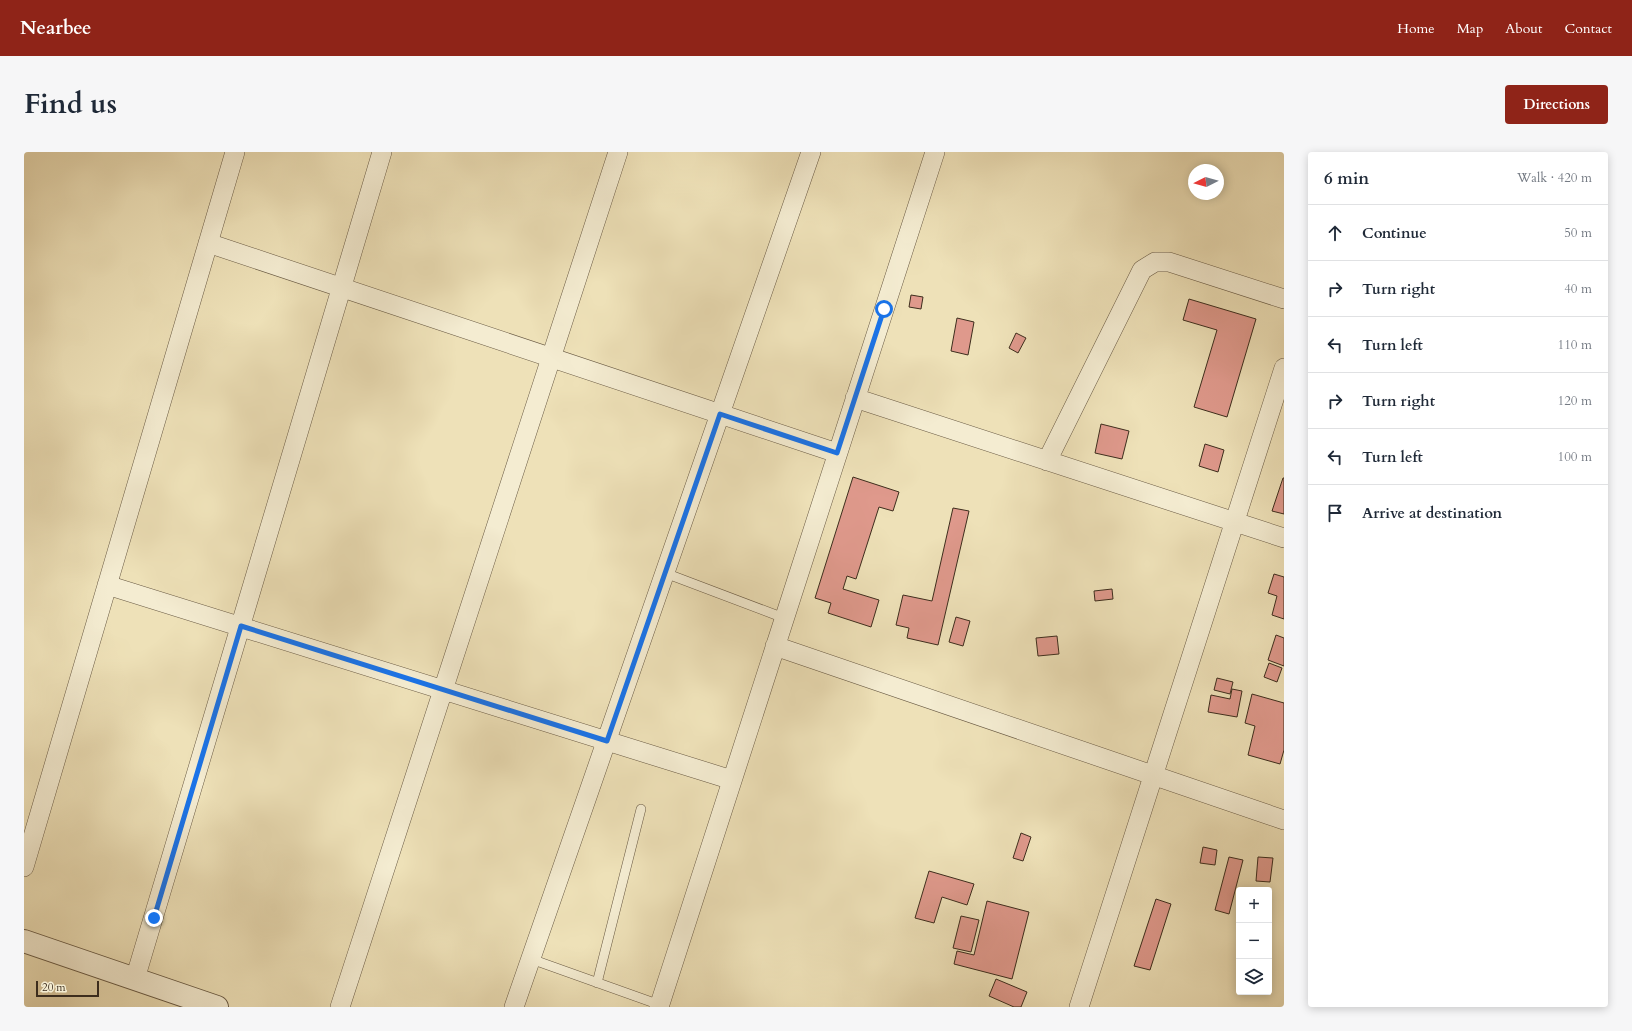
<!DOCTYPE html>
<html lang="en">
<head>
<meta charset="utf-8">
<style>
  body { margin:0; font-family:Cardo,serif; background:#f6f6f7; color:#1f2937 }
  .controls { position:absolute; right:12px; bottom:12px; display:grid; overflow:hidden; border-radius:4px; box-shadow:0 2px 10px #0003 }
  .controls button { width:36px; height:36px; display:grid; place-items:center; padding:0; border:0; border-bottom:1px solid #e0e1e3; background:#fff; color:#1f2937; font:20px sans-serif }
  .compass { position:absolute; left:1164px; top:12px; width:36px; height:36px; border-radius:50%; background:#fff; box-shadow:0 2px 10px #0003; rotate:264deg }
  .scale { position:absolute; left:12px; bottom:10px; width:63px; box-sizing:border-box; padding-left:4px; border:2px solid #3d2d1d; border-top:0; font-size:11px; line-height:14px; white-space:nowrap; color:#3d2d1d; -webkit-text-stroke:3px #f4ecd1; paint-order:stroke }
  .stop { position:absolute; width:12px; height:12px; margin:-9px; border:3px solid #1a73e8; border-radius:50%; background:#fff }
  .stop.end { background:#1a73e8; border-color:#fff; box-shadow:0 1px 4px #0008 }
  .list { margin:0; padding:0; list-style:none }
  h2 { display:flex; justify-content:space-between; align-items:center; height:52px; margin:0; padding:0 16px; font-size:17px }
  h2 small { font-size:13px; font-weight:400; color:#747a83 }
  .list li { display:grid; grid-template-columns:26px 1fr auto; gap:12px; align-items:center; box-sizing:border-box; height:56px; padding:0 16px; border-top:1px solid #e0e1e3 }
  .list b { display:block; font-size:15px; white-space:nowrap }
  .list em { font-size:13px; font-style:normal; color:#747a83 }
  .icon { flex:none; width:22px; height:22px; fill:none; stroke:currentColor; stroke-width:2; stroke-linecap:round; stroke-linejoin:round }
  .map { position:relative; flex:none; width:1260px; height:855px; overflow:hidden; border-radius:4px }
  header { display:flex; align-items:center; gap:24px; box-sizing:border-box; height:56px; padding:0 20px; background:#8f2418; color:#fff }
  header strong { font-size:19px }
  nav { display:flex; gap:22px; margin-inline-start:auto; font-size:14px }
  .intro { display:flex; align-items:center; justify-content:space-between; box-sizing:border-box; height:96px; padding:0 24px }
  h1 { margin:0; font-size:28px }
  .button { padding:10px 18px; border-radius:4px; background:#8f2418; color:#fff; font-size:14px; font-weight:700 }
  main { display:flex; gap:24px; padding:0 24px }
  aside { flex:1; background:#fff; border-radius:4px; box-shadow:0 2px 10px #0003 }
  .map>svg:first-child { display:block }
  .building { fill:#df998c; stroke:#3d2d1d }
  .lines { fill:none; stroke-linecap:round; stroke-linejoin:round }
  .service-casing { stroke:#695a44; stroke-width:10 }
  .minor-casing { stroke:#695a44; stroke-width:20 }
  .tertiary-casing { stroke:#695a44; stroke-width:24 }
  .service { stroke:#f4ecd1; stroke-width:9 }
  .minor { stroke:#f4ecd1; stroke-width:19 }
  .tertiary { stroke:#f4ecd1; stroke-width:22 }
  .route { stroke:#1a73e8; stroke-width:5 }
</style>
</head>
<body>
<header>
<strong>Nearbee</strong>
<nav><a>Home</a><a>Map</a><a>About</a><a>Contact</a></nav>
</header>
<div class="intro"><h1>Find us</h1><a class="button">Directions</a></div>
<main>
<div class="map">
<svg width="1260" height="855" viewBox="0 0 1260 855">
  <rect width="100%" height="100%" fill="#eee1b8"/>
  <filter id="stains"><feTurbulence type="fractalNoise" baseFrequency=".005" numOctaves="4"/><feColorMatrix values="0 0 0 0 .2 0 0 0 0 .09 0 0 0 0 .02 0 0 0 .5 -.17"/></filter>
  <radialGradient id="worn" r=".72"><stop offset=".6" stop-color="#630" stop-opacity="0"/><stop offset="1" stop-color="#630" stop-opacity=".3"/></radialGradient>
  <!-- building -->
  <path class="building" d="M887 143 899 145 897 157 885 155Z
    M1165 147 1232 167 1203 265 1170 255 1193 178 1159 168Z
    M933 166 950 170 944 203 927 199Z
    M992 181 1002 186 994 201 985 196Z
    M1077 272 1105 279 1098 307 1071 301Z
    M1181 292 1200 298 1194 320 1175 314Z
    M829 325 875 340 869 359 855 355 832 427 823 424 819 437 855 448 847 475 804 461 807 451 791 446Z
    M1259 326H1260V362L1248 359Z
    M929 356 945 359 914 493 883 486 885 476 872 473 879 443 908 449Z
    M1250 422 1260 425V467L1248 463 1253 444 1244 441Z
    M1088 437 1089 447 1071 449 1070 439Z
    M932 465 946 469 939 494 925 490Z
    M1252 483 1260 486V514L1244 508Z
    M1033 484 1035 502 1014 504 1012 486Z
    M1245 511 1258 516 1253 530 1240 525Z
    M1193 526 1209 530 1206 542 1190 538Z
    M1208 537 1218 539 1213 565 1184 560 1187 543 1206 547Z
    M1228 542 1260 551V598L1256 612 1224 603 1231 574 1221 571Z
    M997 681 1007 685 999 709 989 706Z
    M1179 695 1193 698 1191 713 1176 711Z
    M1205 705 1219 708 1205 762 1191 758Z
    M1234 705 1249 706 1246 730 1232 729Z
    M905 719 950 732 943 753 918 745 910 771 891 766Z
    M1132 747 1147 752 1126 818 1110 814Z
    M963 749 1005 760 988 827 930 812 933 799 950 803Z
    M937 764 955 768 947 800 929 796Z
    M972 827 1003 840 997 855H990L965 844Z"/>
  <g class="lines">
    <defs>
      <path id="service" d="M641 421 760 466
        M507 807 636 853
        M573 831 617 657"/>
      <path id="minor" d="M184 91 813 301
        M831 246 1260 386
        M1023 309 1118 118 1131 110H1145L1260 147
        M83 433 708 628
        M751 494 1260 668
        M0 715 211 0
        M111 827 358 0
        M316 855 594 0
        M490 855 787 0
        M635 855 911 0
        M1055 855 1260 216"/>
      <path id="tertiary" d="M0 789 193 855"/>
    </defs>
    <!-- service casing -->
    <use href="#service" class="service-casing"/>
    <!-- minor casing -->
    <use href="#minor" class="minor-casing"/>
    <!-- tertiary casing -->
    <use href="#tertiary" class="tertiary-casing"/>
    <!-- service -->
    <use href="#service" class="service"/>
    <!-- minor -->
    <use href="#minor" class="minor"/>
    <!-- tertiary -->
    <use href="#tertiary" class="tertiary"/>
  </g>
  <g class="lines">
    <!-- route -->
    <path class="route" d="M130 766 217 474 583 589 696 262 813 301 860 157"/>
  </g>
  <rect width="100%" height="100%" filter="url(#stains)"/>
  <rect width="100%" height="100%" fill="url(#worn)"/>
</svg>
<div class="controls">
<button>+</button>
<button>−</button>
<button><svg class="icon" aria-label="layers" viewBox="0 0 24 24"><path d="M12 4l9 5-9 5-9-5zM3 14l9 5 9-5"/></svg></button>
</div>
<svg class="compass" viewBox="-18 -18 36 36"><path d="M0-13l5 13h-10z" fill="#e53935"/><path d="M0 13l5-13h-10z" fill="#747a83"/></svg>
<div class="scale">20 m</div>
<div class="stop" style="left:860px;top:157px"></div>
<div class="stop end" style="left:130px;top:766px"></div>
</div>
<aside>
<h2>6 min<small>Walk · 420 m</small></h2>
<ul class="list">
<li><svg class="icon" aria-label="ahead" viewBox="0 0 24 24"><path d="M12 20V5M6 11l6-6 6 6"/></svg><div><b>Continue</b></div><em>50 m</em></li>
<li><svg class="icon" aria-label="right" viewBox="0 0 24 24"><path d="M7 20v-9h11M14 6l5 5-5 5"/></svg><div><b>Turn right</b></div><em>40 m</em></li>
<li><svg class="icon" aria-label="left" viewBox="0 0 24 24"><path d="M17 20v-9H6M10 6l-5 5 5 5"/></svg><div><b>Turn left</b></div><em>110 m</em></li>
<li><svg class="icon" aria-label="right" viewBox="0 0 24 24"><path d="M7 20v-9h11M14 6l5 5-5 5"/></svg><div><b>Turn right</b></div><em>120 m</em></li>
<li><svg class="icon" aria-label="left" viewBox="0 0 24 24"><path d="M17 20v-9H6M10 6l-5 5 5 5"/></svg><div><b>Turn left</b></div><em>100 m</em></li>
<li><svg class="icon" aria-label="arrive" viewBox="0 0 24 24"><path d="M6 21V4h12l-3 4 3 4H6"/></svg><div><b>Arrive at destination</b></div></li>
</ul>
</aside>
</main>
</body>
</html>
